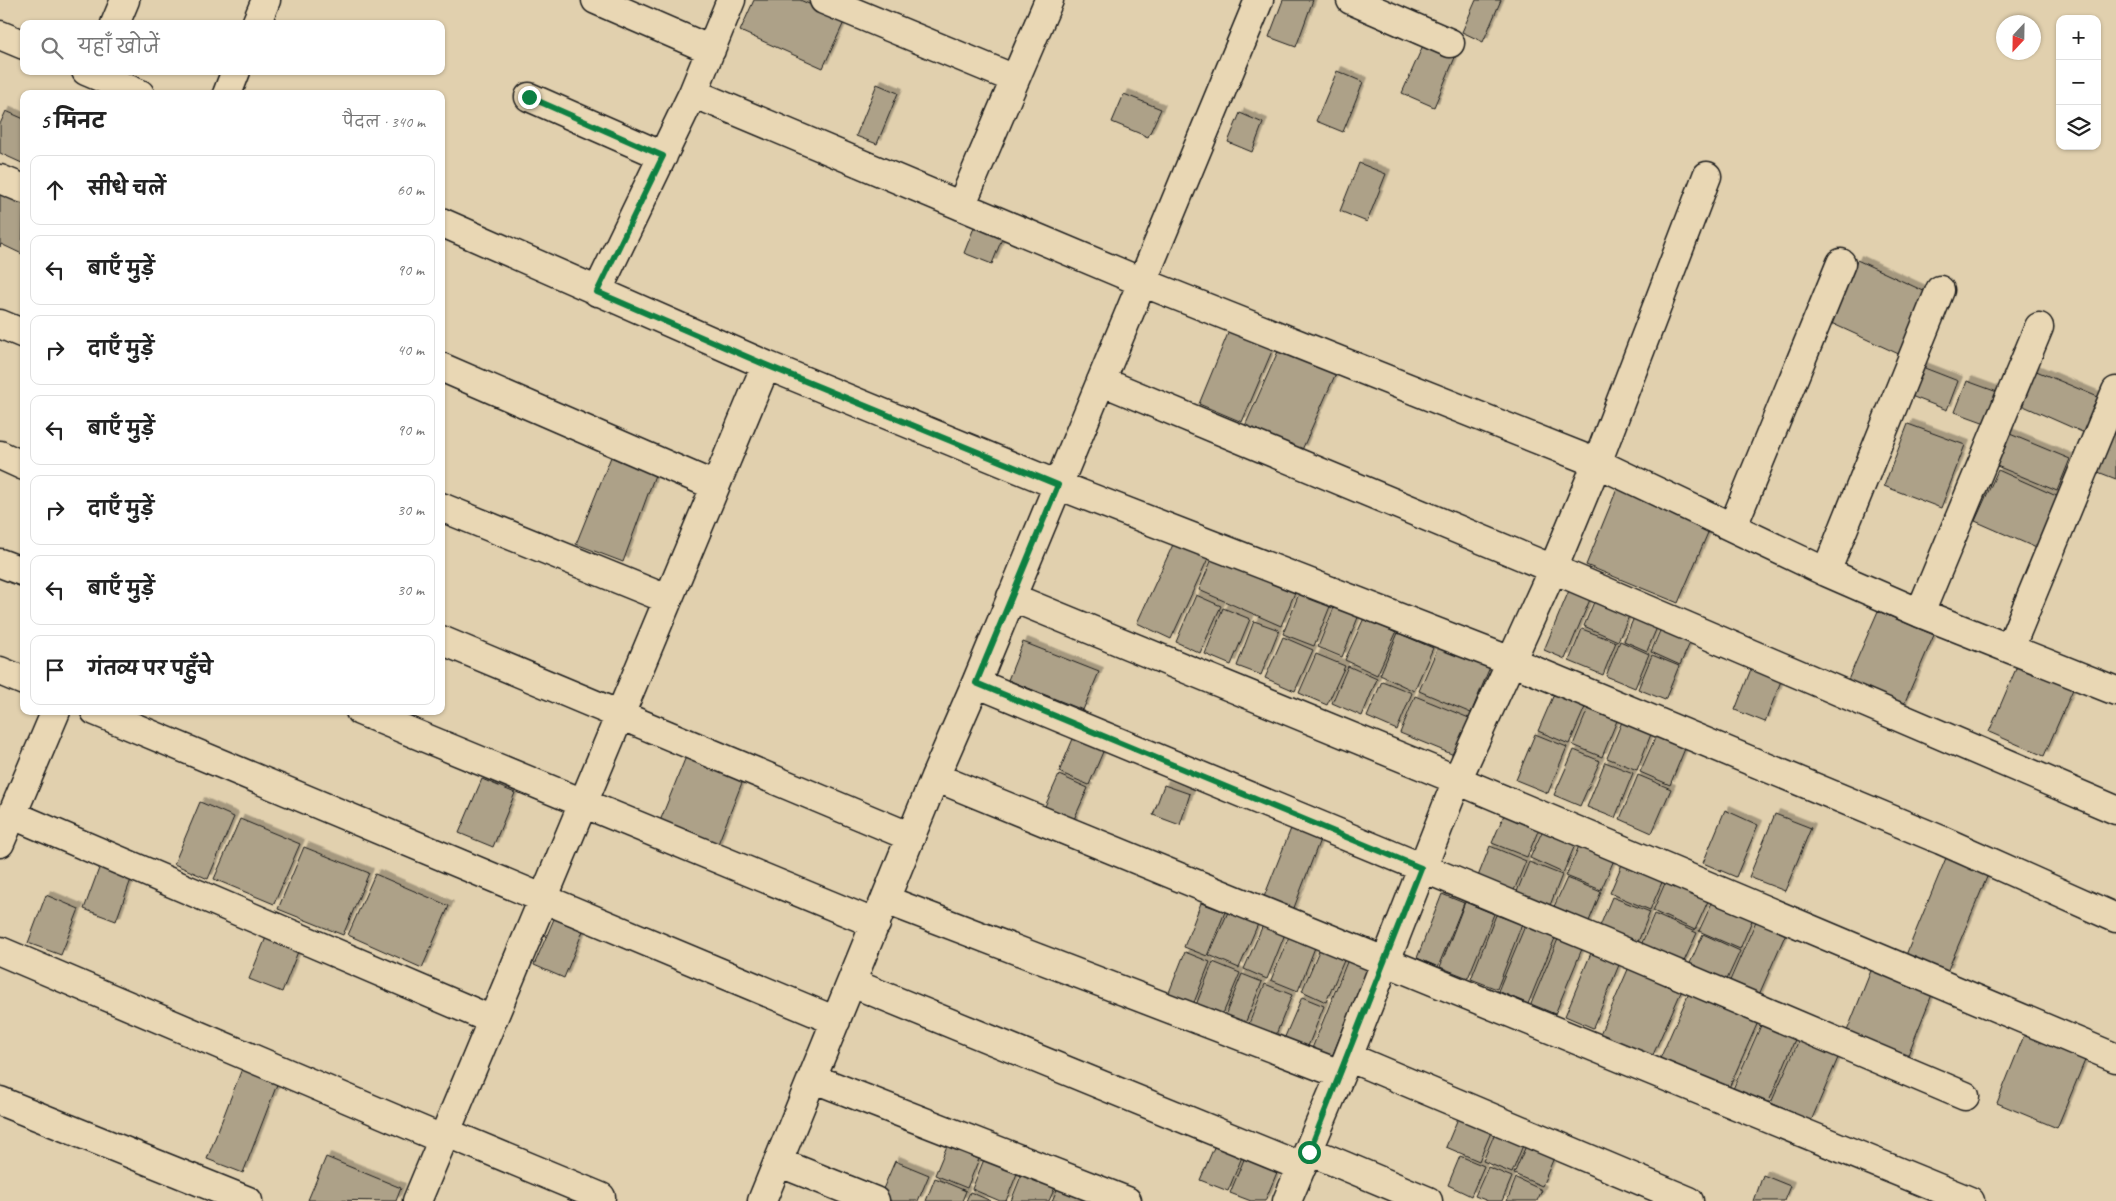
<!DOCTYPE html>
<html lang="hi">
<head>
<meta charset="utf-8">
<style>
  body { margin:0; font-family:Caveat,"Playpen Sans Deva",sans-serif; background:#f6f6f6; color:#222 }
  .controls { position:absolute; right:15px; top:15px; display:grid; overflow:hidden; border-radius:10px; box-shadow:0 1px 4px #0004 }
  .controls button { width:45px; height:45px; display:grid; place-items:center; padding:0; border:0; border-bottom:1px solid #e0e0e0; background:#fff; color:#222; font:25px sans-serif }
  .compass { position:absolute; left:1996px; top:15px; width:45px; height:45px; border-radius:50%; background:#fff; box-shadow:0 1px 4px #0004; rotate:202deg }
  .stop { position:absolute; width:15px; height:15px; margin:-11px; border:4px solid #0b8043; border-radius:50%; background:#fff }
  .stop.end { background:#0b8043; border-color:#fff; box-shadow:0 1px 5px #0008 }
  .list { margin:0; padding:0; list-style:none }
  h2 { display:flex; justify-content:space-between; align-items:center; height:65px; margin:0; padding:0 20px; font-size:21px }
  h2 small { font-size:16px; font-weight:400; color:#767676 }
  .list li { display:grid; grid-template-columns:32px 1fr auto; gap:15px; align-items:center; box-sizing:border-box; height:70px; margin:0 10px 10px; padding:0 10px; border:1px solid #e0e0e0; border-radius:10px }
  .list b { display:block; font-size:19px; white-space:nowrap }
  .list em { font-size:16px; font-style:normal; color:#767676 }
  .icon { flex:none; width:28px; height:28px; fill:none; stroke:currentColor; stroke-width:2; stroke-linecap:round; stroke-linejoin:round }
  .map { position:relative; flex:none; width:2116px; height:1201px; overflow:hidden }
  .search { position:absolute; background:#fff; box-shadow:0 1px 4px #0004; left:20px; top:20px; width:425px; height:55px; display:flex; align-items:center; gap:12px; box-sizing:border-box; padding:0 18px; border-radius:10px; color:#767676; font-size:19px }
  .panel { position:absolute; background:#fff; box-shadow:0 1px 4px #0004; left:20px; top:90px; width:425px; height:625px; border-radius:10px }
  .map>svg:first-child { display:block }
  .building { fill:#ada188; stroke:#1c1c1c; filter:url(#shadow) }
  .lines { fill:none; stroke-linecap:round; stroke-linejoin:round }
  .street-casing { stroke:#1c1c1c; stroke-width:31 }
  .street { stroke:#e9d7b4; stroke-width:28 }
  .route { stroke:#0b8043; stroke-width:6 }
</style>
</head>
<body>
<div class="map">
<svg width="2116" height="1201" viewBox="0 0 2116 1201">
  <defs>
    <filter id="shadow"><feDropShadow dx="4.5" dy="-4.5" stdDeviation="0" flood-color="#0004"/></filter>
  </defs>
  <rect width="100%" height="100%" fill="#e1d0ae"/>
  <filter id="ink" filterUnits="userSpaceOnUse"><feTurbulence type="fractalNoise" baseFrequency=".02" numOctaves="2"/><feDisplacementMap in="SourceGraphic" scale="10" xChannelSelector="R" yChannelSelector="G"/><feConvolveMatrix kernelMatrix="1 2 1 2 8 2 1 2 1" color-interpolation-filters="sRGB"/></filter>
  <g filter="url(#ink)">
    <!-- building -->
    <path class="building" d="M754 0H800L845 20 823 68 740 31Z
      M1283 0H1313L1296 47 1269 37Z
      M1476 0H1501L1483 42 1462 32Z
      M1425 41 1456 55 1434 107 1402 93Z
      M1337 71 1363 82 1343 132 1316 121Z
      M877 84 898 93 877 144 856 136Z
      M1124 94 1161 109 1148 137 1112 122Z
      M6 111 24 119V164L0 153V124Z
      M1240 113 1263 123 1252 152 1228 142Z
      M1359 163 1386 174 1367 222 1340 211Z
      M0 181 24 191 22 254 1 244 0 247Z
      M977 220 1005 231 992 264 964 253Z
      M1857 260 1930 294 1903 356 1829 322Z
      M1231 326 1275 344 1242 422 1199 404Z
      M1279 349 1336 373 1302 450 1245 426Z
      M1922 367 1958 381 1947 410 1911 396Z
      M2034 370 2105 400 2089 435 2019 404Z
      M1967 381 2000 393 1988 424 1955 412Z
      M1908 424 1965 445 1941 508 1884 486Z
      M2116 428V479L2098 472Z
      M2005 432 2070 459 2057 491 1992 464Z
      M611 457 655 475 623 562 576 544Z
      M1998 470 2063 499 2041 550 1975 521Z
      M1617 489 1710 528 1678 603 1586 565Z
      M1176 538 1210 554 1171 639 1137 623Z
      M1214 554 1296 590 1281 626 1199 590Z
      M1573 581 1594 590 1565 659 1544 650Z
      M1599 590 1634 605 1618 641 1584 626Z
      M1300 591 1331 604 1314 646 1283 634Z
      M1196 595 1221 606 1200 653 1176 642Z
      M1335 605 1359 615 1342 657 1318 647Z
      M1223 608 1250 619 1231 665 1205 654Z
      M1638 608 1661 618 1647 651 1624 641Z
      M1878 611 1934 635 1901 711 1845 687Z
      M1364 618 1396 633 1377 675 1345 660Z
      M1665 619 1695 632 1680 665 1651 652Z
      M1254 621 1279 630 1261 675 1237 666Z
      M1582 629 1616 642 1603 675 1569 661Z
      M1398 633 1433 648 1414 691 1380 675Z
      M1283 637 1313 650 1295 691 1265 678Z
      M1620 641 1649 654 1635 688 1606 676Z
      M1023 642 1099 672 1083 710 1008 680Z
      M1439 645 1490 667 1471 713 1419 691Z
      M1316 654 1345 666 1327 705 1299 693Z
      M1652 655 1679 666 1665 700 1638 689Z
      M2021 657 2077 680 2044 756 1989 732Z
      M1348 666 1377 679 1362 716 1332 703Z
      M1751 669 1781 681 1765 722 1735 710Z
      M1382 681 1412 693 1397 730 1367 717Z
      M1558 685 1589 698 1569 744 1538 731Z
      M1415 696 1469 718 1454 755 1400 733Z
      M1592 699 1621 711 1602 757 1573 745Z
      M1626 712 1655 724 1637 770 1607 758Z
      M1660 727 1689 739 1670 785 1640 772Z
      M1075 734 1105 747 1089 785 1059 772Z
      M1535 734 1567 747 1548 793 1516 780Z
      M1574 750 1600 761 1580 806 1554 795Z
      M687 754 745 775 716 849 658 826Z
      M1605 762 1633 773 1615 818 1587 807Z
      M1059 775 1088 788 1071 826 1042 813Z
      M1638 775 1671 789 1652 833 1620 819Z
      M482 779 515 793 493 847 459 833Z
      M1164 785 1190 794 1180 825 1153 815Z
      M200 802 234 817 208 879 174 864Z
      M1506 810 1541 824 1527 857 1492 843Z
      M1725 810 1758 825 1736 877 1703 863Z
      M1775 814 1811 828 1785 891 1749 877Z
      M240 819 300 844 274 904 214 879Z
      M1546 823 1578 838 1563 873 1530 858Z
      M1292 826 1321 837 1292 913 1262 902Z
      M1582 839 1617 853 1601 890 1566 876Z
      M1490 846 1526 861 1513 893 1477 879Z
      M304 847 369 873 343 935 278 909Z
      M1948 853 1990 870 1947 972 1906 955Z
      M1625 857 1666 873 1650 910 1610 893Z
      M1529 862 1562 875 1549 908 1516 894Z
      M101 863 133 874 116 921 84 909Z
      M375 874 449 906 422 968 348 935Z
      M1669 874 1712 892 1695 930 1653 911Z
      M1567 878 1601 892 1587 926 1552 911Z
      M1442 894 1464 903 1438 967 1417 958Z
      M1716 894 1756 911 1740 949 1699 931Z
      M46 895 79 909 61 955 28 943Z
      M1612 897 1650 912 1636 947 1598 931Z
      M1465 902 1494 914 1468 978 1440 967Z
      M1201 903 1225 912 1207 956 1184 947Z
      M1228 912 1258 924 1239 968 1209 955Z
      M1760 912 1790 924 1758 997 1728 985Z
      M1654 914 1697 933 1681 968 1639 950Z
      M1496 915 1522 924 1497 989 1471 979Z
      M554 919 583 931 564 978 534 965Z
      M1263 925 1285 934 1267 979 1244 969Z
      M1525 926 1555 938 1528 1004 1498 991Z
      M269 930 301 944 282 992 249 979Z
      M1290 934 1316 945 1298 991 1271 980Z
      M1703 934 1740 951 1724 986 1687 970Z
      M1558 939 1582 949 1555 1014 1531 1004Z
      M1321 946 1346 956 1326 1002 1302 991Z
      M1185 952 1210 962 1193 1005 1168 995Z
      M1591 953 1619 965 1593 1028 1565 1016Z
      M1349 957 1369 965 1331 1059 1311 1051Z
      M1213 962 1240 973 1222 1016 1196 1005Z
      M1874 963 1935 987 1906 1060 1845 1036Z
      M1629 967 1682 990 1652 1057 1600 1034Z
      M1242 974 1262 982 1244 1026 1224 1018Z
      M1265 984 1292 995 1273 1042 1246 1031Z
      M1689 993 1758 1022 1728 1090 1659 1061Z
      M1302 997 1324 1006 1307 1049 1284 1039Z
      M1762 1023 1796 1037 1768 1104 1733 1089Z
      M1802 1033 1841 1051 1811 1121 1771 1103Z
      M2025 1033 2086 1058 2057 1128 1997 1103Z
      M245 1061 281 1074 243 1173 207 1159Z
      M1461 1111 1494 1125 1479 1161 1446 1147Z
      M1497 1128 1525 1140 1512 1173 1483 1161Z
      M949 1141 981 1154 967 1188 935 1175Z
      M1528 1141 1556 1153 1542 1186 1514 1174Z
      M1215 1145 1242 1157 1228 1191 1200 1180Z
      M1460 1156 1484 1166 1471 1196 1448 1185Z
      M326 1157 401 1188 396 1201 308 1200Z
      M985 1157 1018 1171 1006 1201H1000L972 1189Z
      M1245 1157 1278 1170 1265 1201H1251L1230 1193Z
      M895 1161 929 1175 918 1201H892L880 1196Z
      M1488 1167 1512 1177 1502 1201H1488L1475 1196Z
      M1023 1171 1056 1185 1049 1201H1011Z
      M1763 1175 1790 1186 1784 1201H1754Z
      M935 1178 966 1191 962 1201H926Z
      M1516 1178 1542 1190 1537 1201H1507Z
      M1059 1185 1091 1201H1052Z
      M970 1192 991 1201H966Z"/>
    <g class="lines">
      <defs>
        <path id="street" d="M596 0 711 50
          M824 0 1015 79
          M1351 0 1450 43
          M115 24 125 0
          M256 24 266 0
          M0 35 24 45
          M86 71 140 94
          M693 93 1142 282 1597 463 1826 572 1920 613 2116 691
          M227 94 236 71
          M529 97 663 156
          M0 179 24 189
          M961 206 1049 0
          M441 222 766 365 1058 485 1511 661 1941 840 2116 918
          M597 292 693 93 731 0
          M0 324 24 334
          M441 367 715 486
          M1101 381 1553 569 2116 810
          M0 455 24 466
          M441 507 667 599
          M1733 526 1841 263
          M0 563 24 572
          M1826 572 1940 290
          M1011 597 1457 780 2116 1058
          M1920 613 2039 327
          M441 640 911 837
          M2010 648 2116 391
          M0 671 24 681
          M976 683 1604 943 1965 1096
          M95 711 836 1021
          M360 711 876 924
          M935 777 1970 1201
          M13 815 490 1019
          M0 843 56 711
          M886 900 1340 1074
          M0 951 442 1139
          M852 983 1302 1167
          M1348 1057 1689 1201
          M812 1078 1127 1201
          M0 1101 248 1201
          M445 1132 601 1197
          M1309 1151 1428 1201
          M778 1162 875 1201
          M417 1201C531 922 649 644 766 365
          M762 1201 935 777 976 683 1259 0
          M1287 1201 1348 1057 1457 780 1553 569 1597 463 1707 176"/>
      </defs>
      <!-- street casing -->
      <use href="#street" class="street-casing"/>
      <!-- street -->
      <use href="#street" class="street"/>
    </g>
  </g>
  <g class="lines" filter="url(#ink)">
    <!-- route -->
    <path class="route" d="M529 97 663 156 597 292 766 365 1058 485 976 683 1421 868 1309 1152"/>
  </g>
</svg>
<div class="controls">
<button>+</button>
<button>−</button>
<button><svg class="icon" aria-label="layers" viewBox="0 0 24 24"><path d="M12 4l9 5-9 5-9-5zM3 14l9 5 9-5"/></svg></button>
</div>
<svg class="compass" viewBox="-18 -18 36 36"><path d="M0-13l5 13h-10z" fill="#e53935"/><path d="M0 13l5-13h-10z" fill="#767676"/></svg>
<div class="stop" style="left:1309px;top:1152px"></div>
<div class="stop end" style="left:529px;top:97px"></div>
<div class="search"><svg class="icon" aria-label="search" viewBox="0 0 24 24"><circle cx="10" cy="10" r="6"/><path d="M15 15l6 6"/></svg>यहाँ खोजें</div>
<section class="panel">
<h2>5 मिनट<small>पैदल · 340 m</small></h2>
<ul class="list">
<li><svg class="icon" aria-label="ahead" viewBox="0 0 24 24"><path d="M12 20V5M6 11l6-6 6 6"/></svg><div><b>सीधे चलें</b></div><em>60 m</em></li>
<li><svg class="icon" aria-label="left" viewBox="0 0 24 24"><path d="M17 20v-9H6M10 6l-5 5 5 5"/></svg><div><b>बाएँ मुड़ें</b></div><em>90 m</em></li>
<li><svg class="icon" aria-label="right" viewBox="0 0 24 24"><path d="M7 20v-9h11M14 6l5 5-5 5"/></svg><div><b>दाएँ मुड़ें</b></div><em>40 m</em></li>
<li><svg class="icon" aria-label="left" viewBox="0 0 24 24"><path d="M17 20v-9H6M10 6l-5 5 5 5"/></svg><div><b>बाएँ मुड़ें</b></div><em>90 m</em></li>
<li><svg class="icon" aria-label="right" viewBox="0 0 24 24"><path d="M7 20v-9h11M14 6l5 5-5 5"/></svg><div><b>दाएँ मुड़ें</b></div><em>30 m</em></li>
<li><svg class="icon" aria-label="left" viewBox="0 0 24 24"><path d="M17 20v-9H6M10 6l-5 5 5 5"/></svg><div><b>बाएँ मुड़ें</b></div><em>30 m</em></li>
<li><svg class="icon" aria-label="arrive" viewBox="0 0 24 24"><path d="M6 21V4h12l-3 4 3 4H6"/></svg><div><b>गंतव्य पर पहुँचे</b></div></li>
</ul>
</section>
</div>
</body>
</html>
